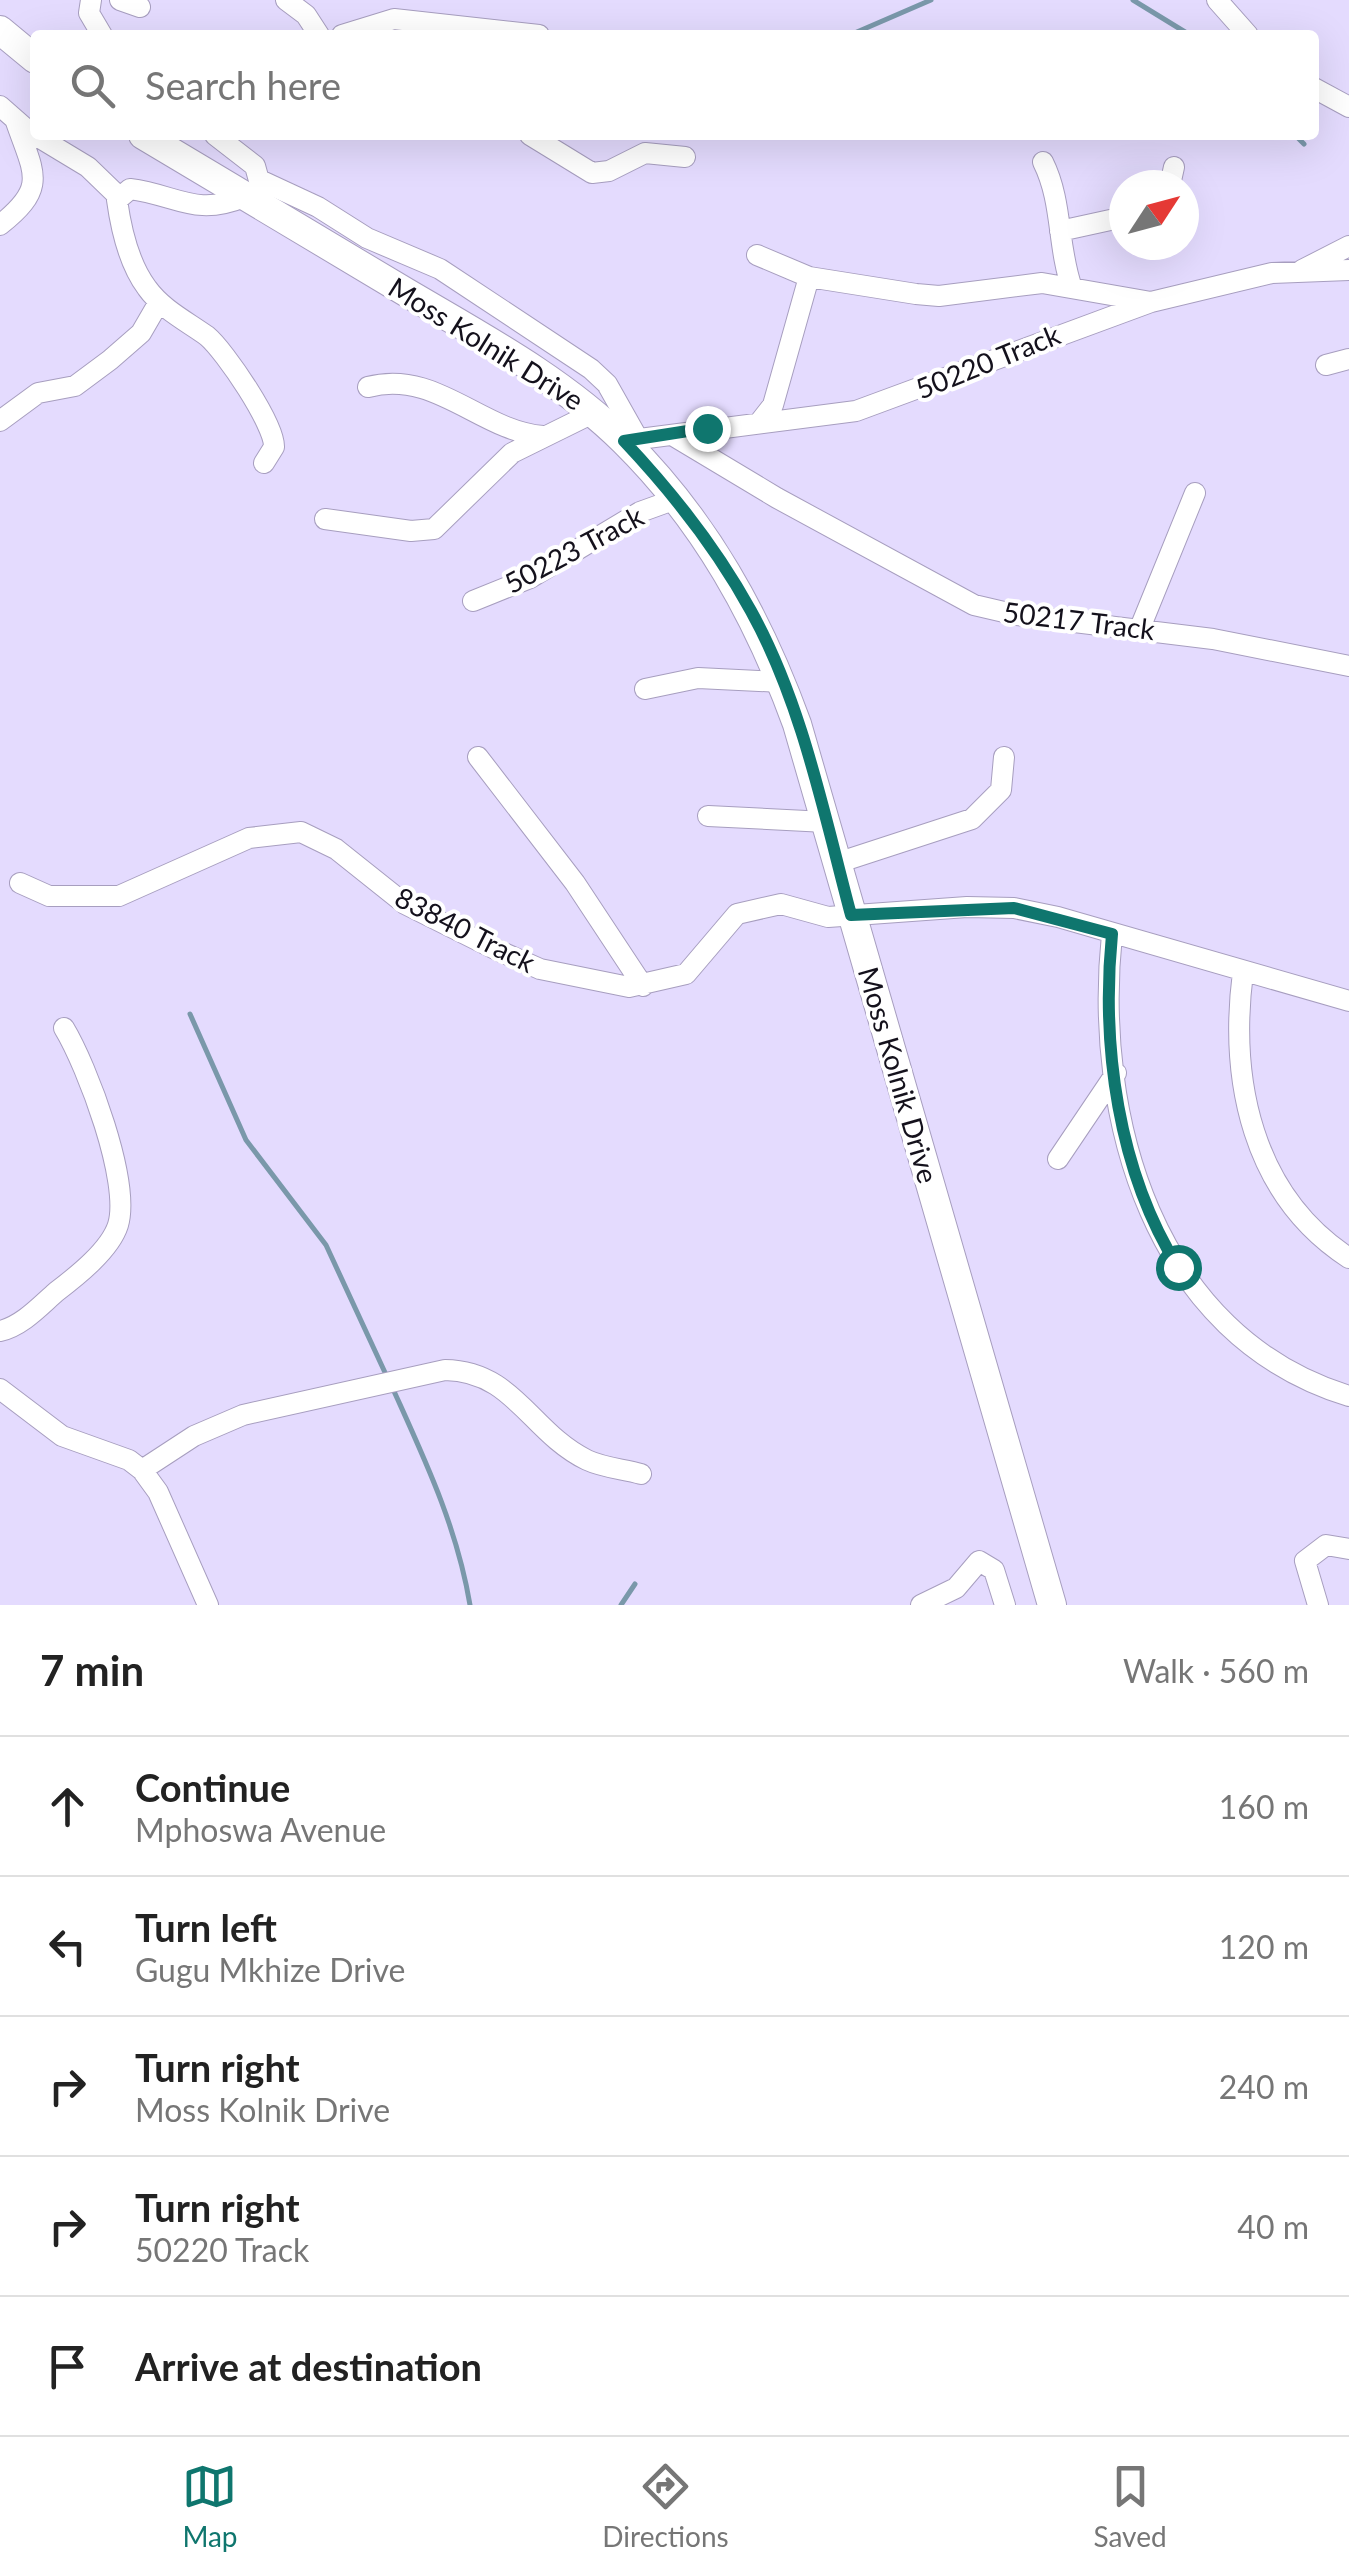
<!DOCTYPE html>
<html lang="en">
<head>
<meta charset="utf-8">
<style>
  body { margin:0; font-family:Lato,sans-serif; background:#f6f6f6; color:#222 }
  .compass { position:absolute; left:1109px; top:170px; width:90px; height:90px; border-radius:50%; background:#fff; box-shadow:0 10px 40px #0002; rotate:54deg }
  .stop { position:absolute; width:30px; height:30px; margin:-22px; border:8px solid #0f766e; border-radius:50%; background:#fff }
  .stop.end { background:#0f766e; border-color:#fff; box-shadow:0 2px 10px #0008 }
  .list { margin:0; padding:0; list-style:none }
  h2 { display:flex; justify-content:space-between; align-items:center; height:130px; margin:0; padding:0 40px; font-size:42px }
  h2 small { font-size:32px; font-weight:400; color:#767676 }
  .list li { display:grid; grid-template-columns:65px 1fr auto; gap:30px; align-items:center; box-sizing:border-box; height:140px; padding:0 40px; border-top:2px solid #e0e0e0 }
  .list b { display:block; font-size:38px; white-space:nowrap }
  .list p { margin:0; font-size:32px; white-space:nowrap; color:#767676 }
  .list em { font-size:32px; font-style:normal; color:#767676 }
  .icon { flex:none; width:55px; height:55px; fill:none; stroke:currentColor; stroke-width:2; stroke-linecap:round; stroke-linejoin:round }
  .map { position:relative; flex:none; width:1349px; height:1605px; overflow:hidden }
  .search { position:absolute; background:#fff; box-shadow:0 10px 40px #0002; left:30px; right:30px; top:30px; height:110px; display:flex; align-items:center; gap:25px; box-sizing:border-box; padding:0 35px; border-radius:10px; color:#767676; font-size:38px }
  .sheet { height:830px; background:#fff }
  nav { display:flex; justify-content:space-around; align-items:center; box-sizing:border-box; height:140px; border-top:2px solid #e0e0e0; background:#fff; font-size:28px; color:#767676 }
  nav a { display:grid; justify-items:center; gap:5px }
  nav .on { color:#0f766e }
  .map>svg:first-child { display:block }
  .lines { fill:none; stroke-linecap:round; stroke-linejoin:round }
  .stream { stroke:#7a98aa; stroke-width:5 }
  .minor-casing { stroke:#a79ebf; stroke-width:22 }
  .major-casing { stroke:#a79ebf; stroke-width:30 }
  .minor { stroke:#fff; stroke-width:20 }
  .major { stroke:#fff; stroke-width:28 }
  .route { stroke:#0f766e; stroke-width:12 }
  .labels { text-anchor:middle; stroke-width:8; stroke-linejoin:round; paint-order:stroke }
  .street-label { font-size:28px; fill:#14111c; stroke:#fff }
</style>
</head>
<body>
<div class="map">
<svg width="1349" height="1605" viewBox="0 0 1349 1605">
  <rect width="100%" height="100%" fill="#e4dbfe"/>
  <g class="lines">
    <!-- stream -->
    <path class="stream" d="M1133 0 1190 35
      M850 35 931 0
      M1295 135 1304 144
      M190 1014 246 1140 326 1245 388 1379
      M393 1389C425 1460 457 1527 470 1605
      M621 1605 635 1584"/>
    <defs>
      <path id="minor" d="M91 0 89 13 102 35
        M120 0 140 7
        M286 0 306 15 319 35
        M1217 0 1248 35
        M342 35 394 19 539 35
        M1314 88 1349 107
        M0 106 25 128
        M35 135 88 167 118 196
        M215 135 255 166 263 195
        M530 135 592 173 609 171 645 153 685 157
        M1043 162C1063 202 1057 246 1072 288
        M262 181 318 207 367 238 440 269 591 369 607 384 638 439
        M1170 185 1174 167
        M244 197C195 217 177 195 130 189L117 200C121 229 129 264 147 288 162 309 186 321 207 336 225 351 275 425 274 447L264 463
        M0 225C48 187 34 174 16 122
        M1060 231 1124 217
        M757 255 809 277 916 294 939 296 1042 283 1151 302
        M1302 270 1349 246
        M1326 365 1349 359
        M368 387C436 369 480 431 543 436
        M0 421 38 393 75 386 110 360 141 333 159 302
        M759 423 773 405 809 277
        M672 435 777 498 974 605 1017 615 1213 639 1349 666
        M624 441 856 411 1151 302 1272 273 1349 270
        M325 519 411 531 434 529 512 453 593 413
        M473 601 530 578 640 512 676 499
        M1140 628 1195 493
        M645 689 698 678 781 682
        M478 757 575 883 643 986
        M708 816 826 822
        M837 863 972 819 1001 790 1004 757
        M20 883 49 896H119L249 838 301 832 336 849 405 904 497 950 540 969 629 987 686 974 737 914 781 904 828 917 967 907 1014 908 1058 917 1349 1001
        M1112 934C1093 1117 1153 1336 1349 1396
        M1243 972C1229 1080 1252 1195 1349 1258
        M1058 1159 1116 1073
        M0 1331C22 1326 40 1306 56 1292 77 1276 110 1250 118 1225 131 1182 87 1066 64 1028
        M0 1389 62 1436 129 1460 142 1470 158 1492 208 1605
        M142 1470 194 1436 243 1415 445 1370C514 1371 530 1432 587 1460 604 1468 624 1469 641 1474
        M921 1605 956 1588 979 1561 994 1570 1005 1605
        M1318 1605 1305 1561 1326 1545 1349 1549"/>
      <path id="major" d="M0 30 35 59
        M143 135C230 187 317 239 404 291 480 336 560 378 624 441 705 521 758 617 797 724L1052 1605"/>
    </defs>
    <!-- minor casing -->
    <use href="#minor" class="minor-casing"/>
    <!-- major casing -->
    <use href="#major" class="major-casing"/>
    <!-- minor -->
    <use href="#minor" class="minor"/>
    <!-- major -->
    <use href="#major" class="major"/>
  </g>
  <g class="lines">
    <!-- route -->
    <path class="route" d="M707 428 624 441C673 493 717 549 751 611 802 703 824 814 851 915L1014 908 1112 934C1101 1046 1118 1171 1178 1267"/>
  </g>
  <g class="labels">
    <!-- street labels -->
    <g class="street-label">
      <text transform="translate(486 344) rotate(32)" y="10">Moss Kolnik Drive</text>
      <text transform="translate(988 362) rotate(-22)" y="10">50220 Track</text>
      <text transform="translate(574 550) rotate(-28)" y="10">50223 Track</text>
      <text transform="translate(1079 621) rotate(7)" y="10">50217 Track</text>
      <text transform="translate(465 930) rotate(27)" y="10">83840 Track</text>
      <text transform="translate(898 1075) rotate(74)" y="10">Moss Kolnik Drive</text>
    </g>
  </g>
</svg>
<svg class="compass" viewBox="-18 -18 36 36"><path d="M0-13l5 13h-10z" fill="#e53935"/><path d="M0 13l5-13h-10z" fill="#767676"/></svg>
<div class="stop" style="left:1178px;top:1267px"></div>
<div class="stop end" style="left:707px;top:428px"></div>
<div class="search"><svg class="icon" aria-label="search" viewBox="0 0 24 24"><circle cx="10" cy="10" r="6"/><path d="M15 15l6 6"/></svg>Search here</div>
</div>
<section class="sheet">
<h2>7 min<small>Walk · 560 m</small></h2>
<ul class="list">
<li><svg class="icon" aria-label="ahead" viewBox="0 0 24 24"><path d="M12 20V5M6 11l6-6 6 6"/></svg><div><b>Continue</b><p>Mphoswa Avenue</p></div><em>160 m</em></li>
<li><svg class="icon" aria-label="left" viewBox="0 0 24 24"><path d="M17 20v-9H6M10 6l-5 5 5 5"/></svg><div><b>Turn left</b><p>Gugu Mkhize Drive</p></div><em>120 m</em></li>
<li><svg class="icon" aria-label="right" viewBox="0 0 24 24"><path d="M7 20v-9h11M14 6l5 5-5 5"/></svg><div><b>Turn right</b><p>Moss Kolnik Drive</p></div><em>240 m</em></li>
<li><svg class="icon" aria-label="right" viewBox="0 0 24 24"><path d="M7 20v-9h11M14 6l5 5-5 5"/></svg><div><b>Turn right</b><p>50220 Track</p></div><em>40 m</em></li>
<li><svg class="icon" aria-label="arrive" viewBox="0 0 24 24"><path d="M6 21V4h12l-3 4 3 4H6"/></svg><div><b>Arrive at destination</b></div></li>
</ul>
</section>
<nav>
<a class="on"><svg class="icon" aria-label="map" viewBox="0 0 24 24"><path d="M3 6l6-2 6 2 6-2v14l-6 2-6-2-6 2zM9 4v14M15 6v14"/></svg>Map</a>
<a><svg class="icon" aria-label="directions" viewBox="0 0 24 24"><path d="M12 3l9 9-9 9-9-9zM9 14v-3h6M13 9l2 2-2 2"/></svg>Directions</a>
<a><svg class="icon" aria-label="saved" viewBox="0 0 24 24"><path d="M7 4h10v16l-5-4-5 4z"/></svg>Saved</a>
</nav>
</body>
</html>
